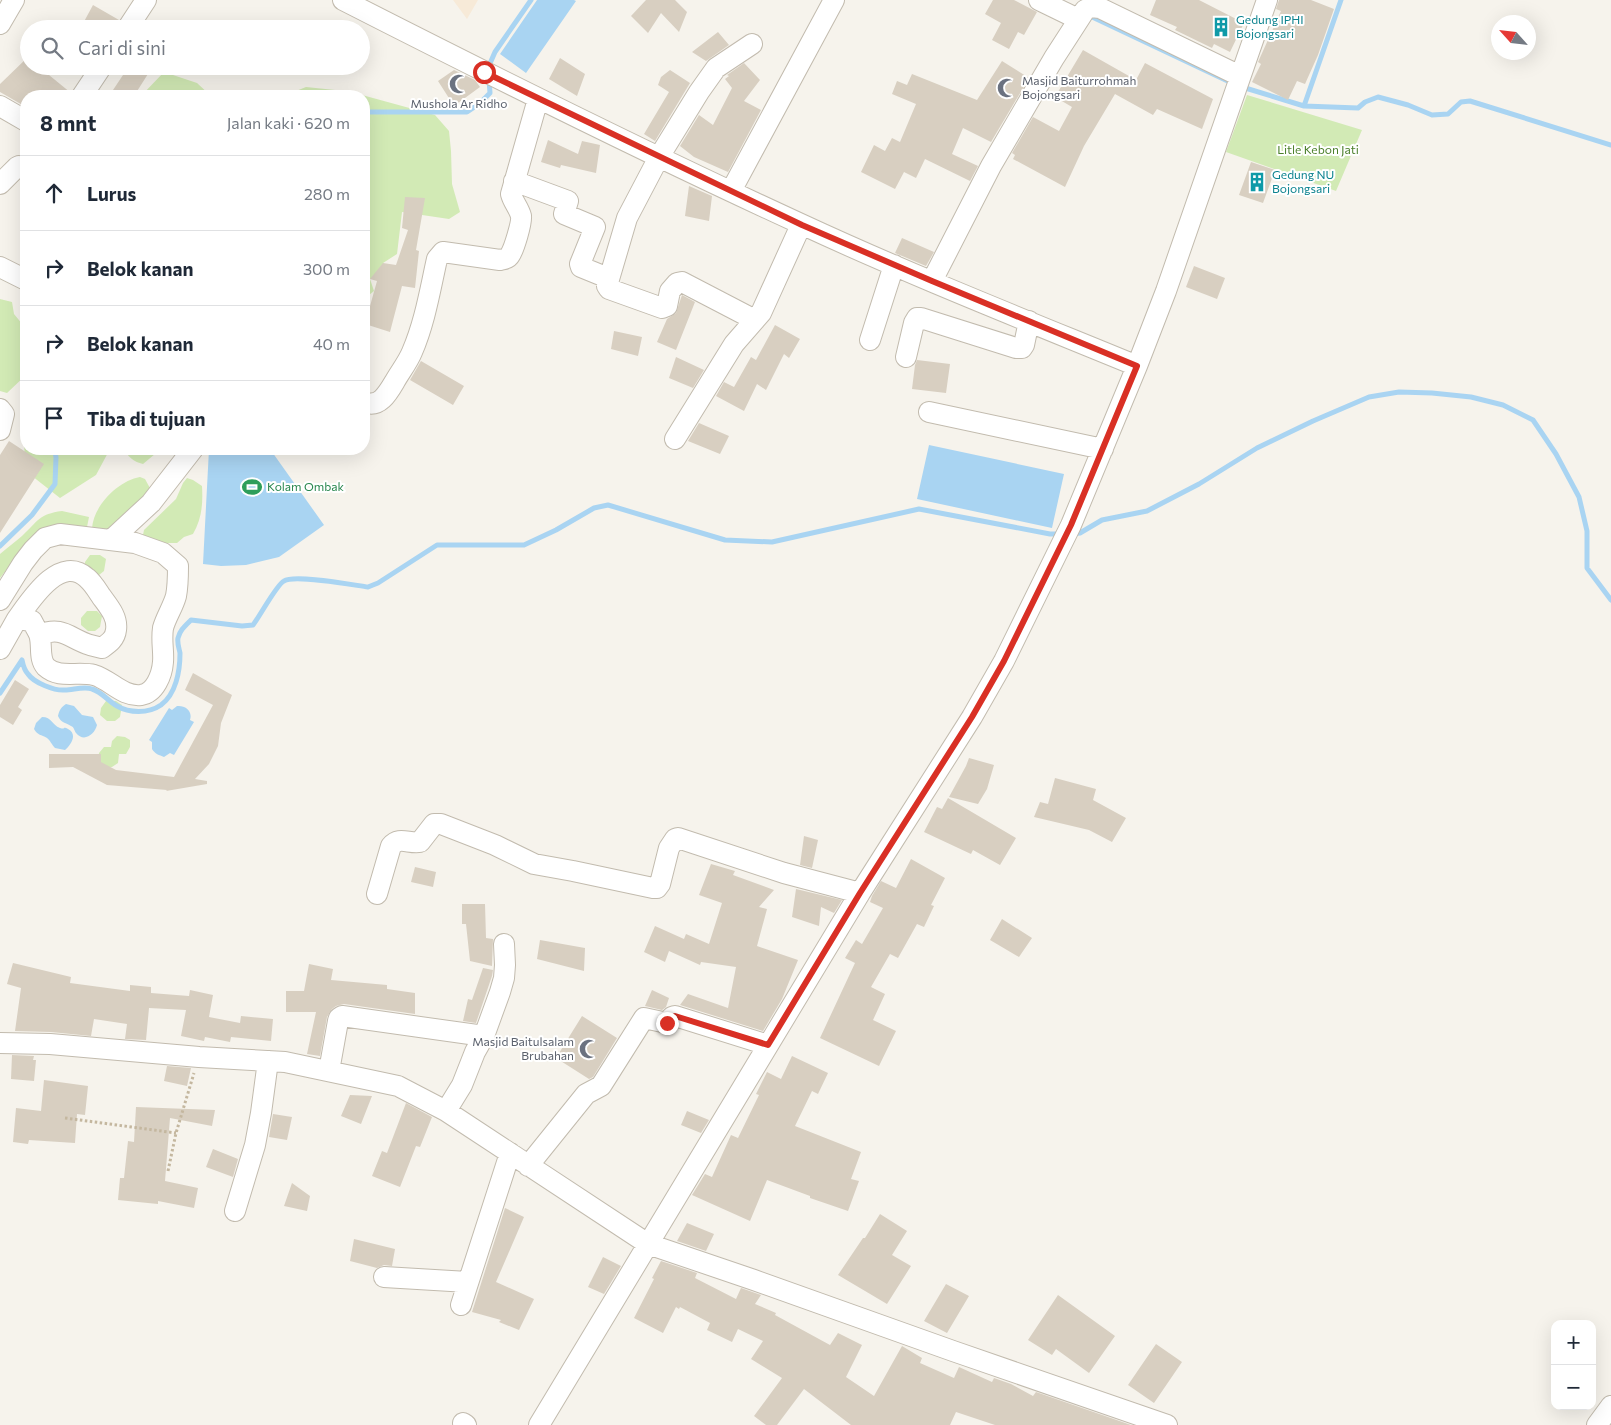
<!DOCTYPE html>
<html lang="id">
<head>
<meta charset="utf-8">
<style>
  body { margin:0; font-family:Commissioner,sans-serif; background:#f2f2f3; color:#1f2937 }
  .controls { position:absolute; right:15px; bottom:15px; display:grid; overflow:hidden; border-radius:10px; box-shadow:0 5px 20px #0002 }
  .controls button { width:45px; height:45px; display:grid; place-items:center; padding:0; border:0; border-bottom:1px solid #e0e1e3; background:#fff; color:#1f2937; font:25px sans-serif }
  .compass { position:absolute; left:1491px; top:15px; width:45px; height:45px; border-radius:50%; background:#fff; box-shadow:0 5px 20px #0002; rotate:297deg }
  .stop { position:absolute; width:15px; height:15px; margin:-11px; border:4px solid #d93025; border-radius:50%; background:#fff }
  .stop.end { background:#d93025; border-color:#fff; box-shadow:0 1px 5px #0008 }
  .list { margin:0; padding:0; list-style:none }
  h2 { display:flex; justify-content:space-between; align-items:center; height:65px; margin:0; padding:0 20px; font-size:21px }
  h2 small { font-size:16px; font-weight:400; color:#747a83 }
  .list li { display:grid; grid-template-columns:32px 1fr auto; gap:15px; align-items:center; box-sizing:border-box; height:75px; padding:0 20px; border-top:1px solid #e0e1e3 }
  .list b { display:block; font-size:19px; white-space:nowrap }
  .list em { font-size:16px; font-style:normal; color:#747a83 }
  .icon { flex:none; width:28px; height:28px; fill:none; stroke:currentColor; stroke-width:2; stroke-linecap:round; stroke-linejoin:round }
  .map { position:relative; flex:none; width:1611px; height:1425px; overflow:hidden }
  .search { position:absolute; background:#fff; box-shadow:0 5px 20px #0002; left:20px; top:20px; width:350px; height:55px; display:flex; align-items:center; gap:12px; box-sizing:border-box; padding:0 18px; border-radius:28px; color:#747a83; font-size:19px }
  .panel { position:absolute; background:#fff; box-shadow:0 5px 20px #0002; left:20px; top:90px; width:350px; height:365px; border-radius:20px }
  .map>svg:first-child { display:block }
  .commercial { fill:#f7ead8 }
  .green { fill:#d2eab5 }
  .water { fill:#a9d4f2 }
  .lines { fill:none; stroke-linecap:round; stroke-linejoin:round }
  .stream { stroke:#a9d4f2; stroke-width:5 }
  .building { fill:#d8cfc1 }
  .minor-casing { stroke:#c2bbae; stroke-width:22 }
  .path { stroke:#c4b79f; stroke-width:3; stroke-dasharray:2.5 2.5; stroke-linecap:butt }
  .minor { stroke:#fff; stroke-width:20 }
  .route { stroke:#d93025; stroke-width:6 }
  .labels { text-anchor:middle; stroke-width:4; stroke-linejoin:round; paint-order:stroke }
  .culture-label { font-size:12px; fill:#0d838f; stroke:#fff; text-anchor:start }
  .worship-label { font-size:12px; fill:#5b616d; stroke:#fff; text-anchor:start }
  .park-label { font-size:12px; fill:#4a7f2a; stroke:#fff }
  .leisure-label { font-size:12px; fill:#27864d; stroke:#fff; text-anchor:start }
</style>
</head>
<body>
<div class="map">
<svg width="1611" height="1425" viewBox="0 0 1611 1425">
  <rect width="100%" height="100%" fill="#f6f3ec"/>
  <!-- commercial -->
  <path class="commercial" d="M453 0H478L467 19Z"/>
  <!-- green -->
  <path class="green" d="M164 72 197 83 211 96H141Z
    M306 87 335 90 362 95 435 115 449 131 451 151 452 184 460 212 449 219 402 212 397 254 383 263 387 276 370 279 374 291 364 299V96H292L291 93Z
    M1247 95 1362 130 1336 191 1226 152Z
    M0 299 12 302 14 314 23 325 26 322V375L7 393 0 391Z
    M26 420V449H110L96 475 60 498 32 476 25 463 24 441 22 434Z
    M124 449H161L143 464C134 462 128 457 124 449Z
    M140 477 145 479 151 490 112 533 99 535 92 528C94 505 118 481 140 477Z
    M187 478 193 480 202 486C203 504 202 518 193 534L184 537 177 543H162L146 540 143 535 144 530 176 499 183 483Z
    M62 511 89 517 87 527 13 561 0 578V554C7 548 15 542 22 536 38 521 39 514 62 511Z
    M90 555H100L106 559 104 571 99 575H91L85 569V562Z
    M87 611H97L102 616 100 627 95 631H88L81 625V618Z
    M106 701H116L122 705 120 717 115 721H107L100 715 101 708Z
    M117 736 125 737 130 740V747L126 754H119L118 763 112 767H105L98 761 99 753 104 747H111L112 741Z"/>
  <!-- water -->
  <path class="water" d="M537 0H574L576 1 526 73 500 54Z
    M929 445 1064 474 1052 528 917 499Z
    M209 449H270L324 525 279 557 246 565 221 566 203 564Z
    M66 704 74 706 82 715 93 717 97 725C95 734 84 743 76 733 74 730 74 727 71 726 65 722 61 723 58 716 59 711 61 707 66 704Z
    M177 706C185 705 193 711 190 720L194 722 174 755 170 753 164 757C159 755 155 754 152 749V742L149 740 169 708 172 710Z
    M42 717C52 717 52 725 60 728 66 730 62 726 68 729 78 734 71 745 65 750L55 748C52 745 50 740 47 738 41 734 38 736 34 729L36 723Z"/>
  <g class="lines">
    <!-- stream -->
    <path class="stream" d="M1088 15 1234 84
      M488 68 495 52 531 0
      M1242 87 1304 106 1358 108 1365 102 1378 97 1408 105 1432 115 1448 114 1461 102 1470 101 1611 145
      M1304 106 1341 0
      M364 112H467L479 104 490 93 489 79
      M1072 534 1080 533 1102 520 1147 511 1199 484 1257 448 1313 421 1369 397 1399 392 1432 393 1471 397 1503 405 1533 420 1556 454 1579 497 1587 531V568L1611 600
      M0 546 32 515 55 484 56 457 54 449
      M0 693 22 660C23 665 25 671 28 674 34 683 55 691 65 690 73 690 84 686 92 689 102 692 108 701 117 706 129 713 148 714 161 705 176 694 180 671 180 653 179 648 177 643 178 638 180 630 185 626 191 620L242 626 253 625C260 616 277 584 284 581 294 574 353 585 368 587L378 583 437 545H524L556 530 594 508 608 505 725 540 772 542 919 509 1050 534H1061"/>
  </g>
  <!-- building -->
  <path class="building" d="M646 0H675L687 12 679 32 661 13 648 33 631 16Z
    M993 0H1014L1037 12 1024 35 1018 32 1009 49 992 40 1001 23 985 14Z
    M1156 0H1199L1244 23 1230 52 1214 44 1212 48 1175 30 1177 27 1150 15Z
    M1279 0H1311L1334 9 1318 55 1305 84 1297 81 1288 100 1252 82 1261 64 1258 62 1281 11 1276 9Z
    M93 5 119 20 115 29H80Z
    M718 32 729 45 706 61 692 52Z
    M1083 50 1136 80 1145 63 1213 99 1202 129 1157 109 1153 115 1115 94 1084 146 1065 187 1013 159 1015 155 1012 153 1033 117 1059 131 1072 107 1055 97Z
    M29 56V66H38L71 93 70 96H26V107L0 92V84Z
    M560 58 585 74 577 96 549 79Z
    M1002 61 1029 78 991 142 963 128 952 154 978 166 970 181 925 159 916 178 904 172 895 189 861 172 874 145 885 151 892 138 900 142 916 104 892 94 897 81 907 85 912 74 977 100Z
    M744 63 760 80 744 101 761 110 728 172 694 157 680 146 699 115 713 125 732 88 725 79 729 76 727 75Z
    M129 66H153L134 96H109Z
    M454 70 475 80 480 87 454 106 438 81Z
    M670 70 690 83 655 141 644 134 669 92 658 85 661 77Z
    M548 140 578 154 582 141 600 145 596 173 561 165 560 168 541 162Z
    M1251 162 1275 170 1263 203 1239 195Z
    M689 186 712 196 709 221 685 216Z
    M405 197 425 198 416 250 419 251 415 288 402 286 390 332 365 324 377 281 370 279 383 263 396 265 408 230 402 228Z
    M902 238 934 252 926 266 895 253Z
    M1194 266 1225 278 1217 299 1186 287Z
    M682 295 695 302 676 350 657 342 667 319 676 313Z
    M775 325 800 339 789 358 784 354 766 390 757 384 744 411 716 396 724 382 734 387 751 357 756 360Z
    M614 331 642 337 638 356 611 349Z
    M676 357 704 370 693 388 669 378Z
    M917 360 950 364 946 393 912 389 915 365Z
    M421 361 464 386 453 405 410 380Z
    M699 423 729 436 720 454 688 441Z
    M9 441 44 464 0 533V455Z
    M193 673 232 695 221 723 218 746 209 764 195 779 207 781V784L166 791 167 790 107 785 73 767 49 768V754H101V762L116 770 174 777 213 705 185 690Z
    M15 680 29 689 18 707 22 710 13 725 0 717V705Z
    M969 758 994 765 987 789 978 804 949 797 966 766Z
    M1055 778 1096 789 1093 800 1126 818 1112 842 1089 830 1034 817 1040 802 1048 804Z
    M948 798 1016 838 1000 865 973 850 971 854 924 832 937 807 942 809Z
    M804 836 818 840 812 868 800 865Z
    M911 859 945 878 931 905 934 906 924 927 917 924 898 958 890 954 871 987 885 994 873 1020 896 1031 879 1066 820 1038 855 963 845 958 856 940 862 944 883 908 870 902 872 896 881 881 896 888Z
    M711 864 735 871 733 875 774 890 759 907 767 909 757 946 798 960 782 999 763 1031 680 1005 688 994 728 1008 736 967 701 962 700 965 669 951 665 962 644 952 655 926 684 939 686 934 709 944 722 903 699 895Z
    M415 867 436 872 433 887 411 882Z
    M796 889 842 900 834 913 821 907 819 926 792 917Z
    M462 904H485L486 938 493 939 492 966 470 961 466 924H462Z
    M1002 919 1032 938 1019 957 990 940Z
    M540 940 585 948 584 971 537 959Z
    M13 963 71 977 70 983 130 991V985L151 987V993L189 996 190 990 213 995 209 1017 240 1023 241 1016 273 1019 271 1041 231 1037 230 1042 205 1037 204 1041 181 1036 186 1010 149 1008 146 1040 125 1039 127 1024 94 1019 91 1036 51 1032 15 1031 21 988 7 984Z
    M309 964 333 969 331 980 387 985V989L415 993V1014L344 1004 336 1006 332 1009 327 1017 320 1056 307 1054 316 1012H286V991H304Z
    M483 968 493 970 492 976 476 1023 463 1021 468 999 472 1000Z
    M652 990 669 998 666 1007 662 1010 645 1006Z
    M582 1016 617 1038 593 1077 589 1079 556 1058Z
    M12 1055 34 1056 33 1060H36L34 1081 11 1079Z
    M792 1056 828 1073 818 1094 812 1091 795 1126 861 1152 851 1179 859 1181 848 1211 810 1198V1196L767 1180 750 1221 692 1195 705 1174 712 1177 731 1135 738 1138 759 1095 756 1094 767 1072 781 1079Z
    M167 1066 191 1068 187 1086 164 1081Z
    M44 1080 88 1086 85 1115 77 1114 75 1143 29 1140 28 1144 13 1142 16 1108 41 1111Z
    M350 1095 372 1096 361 1124 341 1116Z
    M406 1103 432 1117 420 1147 416 1146 400 1187 372 1176 382 1151 387 1153Z
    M136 1107 215 1110 212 1126 170 1118 165 1181 198 1188 194 1208 158 1201V1204L118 1200 120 1178H124L128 1141 134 1142Z
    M687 1111 709 1120 701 1133 681 1125Z
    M273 1114 292 1117 287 1140 269 1137Z
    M213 1149 238 1159 233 1177 206 1167Z
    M292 1183 310 1196 307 1211 284 1206Z
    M505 1208 524 1217 496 1282 534 1299 519 1330 499 1322 501 1320 472 1312Z
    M880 1214 907 1231 892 1255 911 1266 887 1304 838 1275 863 1238H865Z
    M687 1223 714 1234 706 1251 677 1241Z
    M354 1239 395 1249 392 1266 384 1265 377 1268 350 1261Z
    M603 1257 621 1266 604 1294 588 1287Z
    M661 1261 697 1273 695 1278 736 1299 741 1288 761 1295 755 1304 776 1313 775 1315 830 1345 838 1333 862 1345 846 1377 874 1396 902 1346 922 1358 920 1363 954 1378 959 1367 992 1382 994 1378 1011 1384 1033 1396 1036 1392 1131 1425H995L956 1412 950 1425H851L804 1389 777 1425H766L754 1416 782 1378 751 1359 763 1341 738 1329 732 1342 707 1330 710 1323 680 1307 679 1309 676 1307 663 1333 634 1318 654 1279 652 1278Z
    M946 1284 969 1296 947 1333 924 1321Z
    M1058 1295 1115 1336 1089 1373 1056 1349 1052 1355 1028 1340Z
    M1156 1344 1182 1362 1154 1403 1128 1385Z"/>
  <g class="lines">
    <defs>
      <path id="minor" d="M343 0C494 77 646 153 801 224 911 275 1025 320 1137 366
        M1039 0 1078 19
        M0 24 14 0
        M127 29 146 0
        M752 44 716 68 699 92 659 157 627 218 607 286 609 289 662 308 667 306 670 291 677 283 682 282 755 320
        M82 96 102 66
        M0 106 26 121
        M514 181 568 201 564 214 595 227 580 264 581 267 608 278
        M0 184 17 167 19 166 26 168
        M731 191 834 0
        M0 267 26 280
        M932 281 991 166 1054 58 1085 10 1091 7 1100 8 1240 76
        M870 340 894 265
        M906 357 914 323 917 318H921L1016 348H1022L1024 345 1029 321
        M364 402C379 409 388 393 395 381 400 372 408 362 412 352 425 322 430 290 437 259L443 252 500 260C504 259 508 259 510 255 514 249 522 223 521 216 519 208 513 202 511 194L538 99
        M0 409 4 414 0 430
        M929 412 1103 449
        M675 439 734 344 761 313 801 225
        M111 540 151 503 193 449
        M0 600 23 563 33 550 45 538 60 534 135 543 163 553 178 566C178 576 178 586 176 596 173 607 166 617 163 628 161 641 164 651 163 662 162 675 155 693 141 695 122 697 111 680 94 675 78 671 59 679 46 667 38 658 43 645 39 634 37 630 34 625 32 621L17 619 0 649
        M17 619C30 601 60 553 87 578 93 583 97 590 101 596 109 607 118 617 116 630 115 639 109 643 102 648 98 647 94 646 90 645 70 639 62 625 40 635
        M377 894 391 846C399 836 409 844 420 842L434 824H441L495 845 534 864 573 871 653 888H657L660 884 669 848 675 839 678 838 784 873 860 893
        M0 1043 50 1044 199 1057 285 1062 398 1086 446 1111 648 1244 754 1280 953 1351 1167 1425
        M329 1071 338 1021 339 1018 342 1016 484 1036
        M446 1111 462 1085 475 1052 484 1036 500 992 504 978 505 965 504 944
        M528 1166 586 1094 601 1086 644 1018 667 1023 672 1017 675 1016 768 1045
        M235 1211 255 1145 261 1113 268 1061
        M384 1277 468 1282
        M461 1305 510 1153
        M463 1423 466 1425
        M539 1425 860 893 972 717 1004 661 1071 525 1137 366 1166 291 1267 0
        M1597 1425 1611 1406"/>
    </defs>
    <!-- minor casing -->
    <use href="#minor" class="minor-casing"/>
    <!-- path -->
    <path class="path" d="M65 1118 176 1133
      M168 1171 176 1133 194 1073"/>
    <!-- minor -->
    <use href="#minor" class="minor"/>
  </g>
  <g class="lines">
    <!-- route -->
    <path class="route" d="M484 72 802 225 932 281 1137 366 1071 525 1004 661 972 717 860 893 768 1045 675 1016 672 1017 667 1023"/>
  </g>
  <!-- icons -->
  <defs>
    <symbol id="building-bare" viewBox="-9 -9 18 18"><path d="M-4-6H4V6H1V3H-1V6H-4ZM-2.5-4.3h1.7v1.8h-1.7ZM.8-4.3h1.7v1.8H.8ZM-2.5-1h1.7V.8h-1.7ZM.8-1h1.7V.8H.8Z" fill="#0f9aa8" stroke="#fff" stroke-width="2.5" paint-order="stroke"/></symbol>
    <symbol id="mosque-bare" viewBox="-9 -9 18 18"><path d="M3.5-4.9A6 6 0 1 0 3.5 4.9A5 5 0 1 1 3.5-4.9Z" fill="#6b7280" stroke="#fff" stroke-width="2.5" paint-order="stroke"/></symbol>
    <symbol id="stadium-bare" viewBox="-9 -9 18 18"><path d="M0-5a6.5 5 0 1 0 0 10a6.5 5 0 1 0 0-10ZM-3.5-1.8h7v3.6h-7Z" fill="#2e9e5b" stroke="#fff" stroke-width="2.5" paint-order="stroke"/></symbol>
  </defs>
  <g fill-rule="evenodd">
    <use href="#building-bare" x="1207" y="13" width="28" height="28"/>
    <use href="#mosque-bare" x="445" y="70" width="28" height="28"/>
    <use href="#mosque-bare" x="993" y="74" width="28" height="28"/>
    <use href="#building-bare" x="1243" y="168" width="28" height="28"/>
    <use href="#stadium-bare" x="238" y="473" width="28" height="28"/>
    <use href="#mosque-bare" x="575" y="1035" width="28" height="28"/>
  </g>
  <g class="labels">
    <!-- culture labels -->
    <g class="culture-label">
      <text x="1236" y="24">Gedung IPHI<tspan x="1236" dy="14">Bojongsari</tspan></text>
      <text x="1272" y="179">Gedung NU<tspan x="1272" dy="14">Bojongsari</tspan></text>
    </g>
    <!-- worship labels -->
    <g class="worship-label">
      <text x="1022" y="85">Masjid Baiturrohmah<tspan x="1022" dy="14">Bojongsari</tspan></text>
      <text x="459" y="108" text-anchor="middle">Mushola Ar Ridho</text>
      <text x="574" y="1046" text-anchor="end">Masjid Baitulsalam<tspan x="574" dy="14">Brubahan</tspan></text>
    </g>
    <!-- park labels -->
    <g class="park-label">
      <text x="1318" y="154">Litle Kebon Jati</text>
    </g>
    <!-- leisure labels -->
    <g class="leisure-label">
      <text x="267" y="491">Kolam Ombak</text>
    </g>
  </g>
</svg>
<div class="controls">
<button>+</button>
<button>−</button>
</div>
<svg class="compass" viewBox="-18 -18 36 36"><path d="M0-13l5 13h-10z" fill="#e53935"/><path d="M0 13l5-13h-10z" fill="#747a83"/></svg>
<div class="stop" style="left:484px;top:72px"></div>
<div class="stop end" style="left:667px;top:1023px"></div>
<div class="search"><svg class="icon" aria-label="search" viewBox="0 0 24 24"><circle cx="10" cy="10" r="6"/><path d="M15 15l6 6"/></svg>Cari di sini</div>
<section class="panel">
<h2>8 mnt<small>Jalan kaki · 620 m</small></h2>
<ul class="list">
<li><svg class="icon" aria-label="ahead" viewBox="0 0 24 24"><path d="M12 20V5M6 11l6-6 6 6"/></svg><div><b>Lurus</b></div><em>280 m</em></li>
<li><svg class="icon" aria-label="right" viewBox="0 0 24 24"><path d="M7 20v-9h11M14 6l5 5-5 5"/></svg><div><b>Belok kanan</b></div><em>300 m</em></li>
<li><svg class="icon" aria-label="right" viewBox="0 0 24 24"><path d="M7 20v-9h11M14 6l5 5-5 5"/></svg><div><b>Belok kanan</b></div><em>40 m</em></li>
<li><svg class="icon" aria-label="arrive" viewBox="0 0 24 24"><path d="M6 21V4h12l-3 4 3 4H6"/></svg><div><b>Tiba di tujuan</b></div></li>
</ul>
</section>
</div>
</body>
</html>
